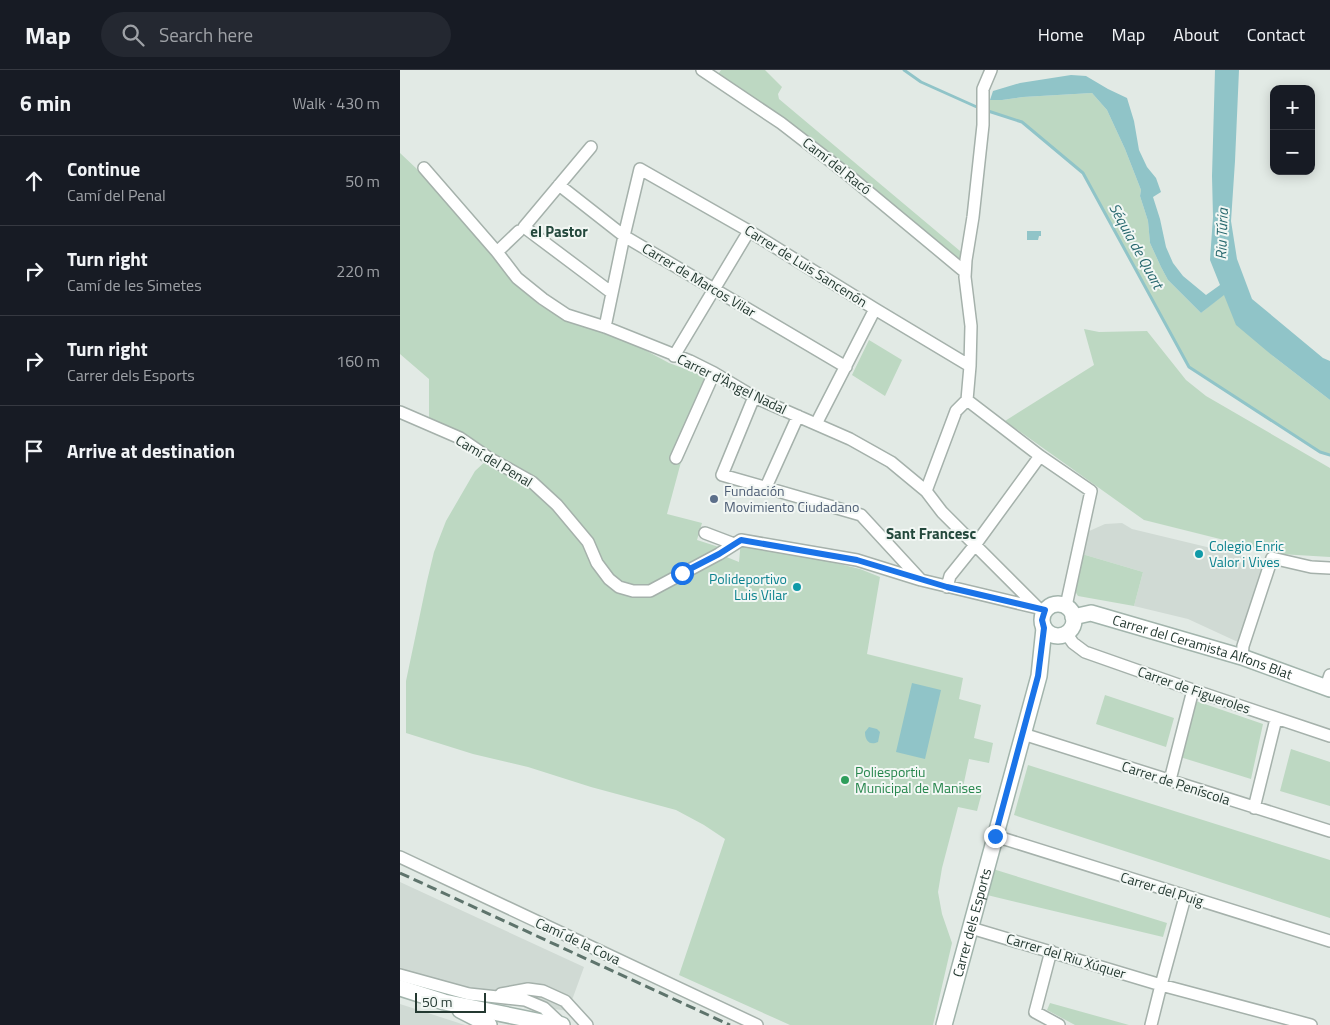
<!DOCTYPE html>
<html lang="en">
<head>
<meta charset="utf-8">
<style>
  body { margin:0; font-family:"Titillium Web",sans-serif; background:#242831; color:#f1f3f6 }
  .controls { position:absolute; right:15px; top:15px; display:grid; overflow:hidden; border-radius:10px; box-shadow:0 2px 12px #0003 }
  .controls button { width:45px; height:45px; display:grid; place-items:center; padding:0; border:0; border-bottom:1px solid #363941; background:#171b24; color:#f1f3f6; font:25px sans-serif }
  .scale { position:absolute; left:15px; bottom:12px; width:71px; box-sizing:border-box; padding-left:5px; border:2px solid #243931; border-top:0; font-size:14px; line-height:18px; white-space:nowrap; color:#243931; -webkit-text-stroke:4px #f2f7f4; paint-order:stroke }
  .stop { position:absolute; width:15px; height:15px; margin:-11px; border:4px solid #1a73e8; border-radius:50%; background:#fff }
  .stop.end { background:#1a73e8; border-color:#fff; box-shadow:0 1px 5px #0008 }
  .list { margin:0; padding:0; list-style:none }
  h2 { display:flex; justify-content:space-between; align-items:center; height:65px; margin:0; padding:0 20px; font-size:21px }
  h2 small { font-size:16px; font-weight:400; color:#9ea1a6 }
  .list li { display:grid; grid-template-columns:32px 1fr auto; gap:15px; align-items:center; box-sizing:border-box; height:90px; padding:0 20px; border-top:1px solid #363941 }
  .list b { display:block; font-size:19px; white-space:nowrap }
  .list p { margin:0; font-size:16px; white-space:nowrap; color:#9ea1a6 }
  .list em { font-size:16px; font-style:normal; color:#9ea1a6 }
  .icon { flex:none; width:28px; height:28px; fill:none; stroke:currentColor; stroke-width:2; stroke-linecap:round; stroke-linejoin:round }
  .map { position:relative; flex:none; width:930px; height:955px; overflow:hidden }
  header { display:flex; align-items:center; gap:30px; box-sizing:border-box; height:70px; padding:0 25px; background:#171b24; border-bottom:1px solid #363941 }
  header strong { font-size:24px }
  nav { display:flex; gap:28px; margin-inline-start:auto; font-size:18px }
  .search { width:350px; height:45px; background:#242831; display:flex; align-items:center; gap:12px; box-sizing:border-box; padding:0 18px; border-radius:28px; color:#9ea1a6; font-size:19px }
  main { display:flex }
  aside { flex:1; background:#171b24 }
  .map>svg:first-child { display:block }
  .built { fill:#d0dad4 }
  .green { fill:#bdd8c2 }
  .water { fill:#90c4c8 }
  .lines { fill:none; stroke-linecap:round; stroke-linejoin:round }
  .stream { stroke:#90c4c8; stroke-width:3 }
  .street-casing { stroke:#a5b1ab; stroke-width:14 }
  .secondary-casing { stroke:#a2b4ac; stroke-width:18 }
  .street { stroke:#fff; stroke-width:11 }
  .secondary { stroke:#fff; stroke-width:15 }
  .rail { stroke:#5e746c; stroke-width:3; stroke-dasharray:10 5; stroke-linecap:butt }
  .route { stroke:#1a73e8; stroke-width:6 }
  .service-dot { fill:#5c6f8a; stroke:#f2f7f4; stroke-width:2 }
  .culture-dot { fill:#0f9aa8; stroke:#f2f7f4; stroke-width:2 }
  .leisure-dot { fill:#2e9e5b; stroke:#f2f7f4; stroke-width:2 }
  .labels { text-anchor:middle; stroke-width:4; stroke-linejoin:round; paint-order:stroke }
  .street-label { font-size:14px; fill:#243931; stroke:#f2f7f4 }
  .service-label { font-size:14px; fill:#4e5e75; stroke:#f2f7f4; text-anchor:start }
  .culture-label { font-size:14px; fill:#0d838f; stroke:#f2f7f4; text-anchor:start }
  .leisure-label { font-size:14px; fill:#27864d; stroke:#f2f7f4; text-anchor:start }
  .neighbourhood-label { font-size:15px; font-weight:bold; fill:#23483c; stroke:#f2f7f4 }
  .water-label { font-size:15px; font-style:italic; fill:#26676d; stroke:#f2f7f4 }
</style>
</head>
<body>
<header>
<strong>Map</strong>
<div class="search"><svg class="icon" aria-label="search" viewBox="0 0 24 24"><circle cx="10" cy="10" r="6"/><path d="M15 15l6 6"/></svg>Search here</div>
<nav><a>Home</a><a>Map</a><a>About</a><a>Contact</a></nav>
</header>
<main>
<aside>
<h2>6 min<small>Walk · 430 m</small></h2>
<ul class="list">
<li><svg class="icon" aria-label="ahead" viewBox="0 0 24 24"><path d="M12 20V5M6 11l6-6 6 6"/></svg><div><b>Continue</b><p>Camí del Penal</p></div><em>50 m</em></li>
<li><svg class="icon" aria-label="right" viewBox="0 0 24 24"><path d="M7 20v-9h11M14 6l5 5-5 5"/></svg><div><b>Turn right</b><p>Camí de les Simetes</p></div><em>220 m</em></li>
<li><svg class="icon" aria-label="right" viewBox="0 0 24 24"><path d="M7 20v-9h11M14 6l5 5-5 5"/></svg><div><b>Turn right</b><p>Carrer dels Esports</p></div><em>160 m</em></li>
<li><svg class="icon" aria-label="arrive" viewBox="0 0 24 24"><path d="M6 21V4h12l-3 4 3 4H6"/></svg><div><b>Arrive at destination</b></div></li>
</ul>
</aside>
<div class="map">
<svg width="930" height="955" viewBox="0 0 930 955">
  <rect width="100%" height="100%" fill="#e2eae5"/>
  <!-- built -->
  <path class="built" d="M722 453 732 459 865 491 840 573 788 549 734 536 743 502 682 484 687 462 705 454Z
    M0 812 184 897 168 941 58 925 0 906Z
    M0 934 65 955H0Z"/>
  <!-- green -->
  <path class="green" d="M321 0H365L382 17 378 24 379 29 566 186 565 202 317 6Z
    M692 23 707 40 725 79 741 120 740 126 748 151 750 173 761 197 768 210 801 243 824 224 873 286 930 330V384L920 382 789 297 683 103 622 52 585 40 590 30H602L623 27Z
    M0 83 18 100 91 175 115 211 138 234 170 252 202 261 245 280 269 293 304 306 305 311 288 357 271 389 281 392 267 444 302 453 297 470 322 478 300 494 319 484 339 492 341 470 460 499 480 507 467 584 563 608 559 629 581 635 574 668 593 673 589 693 569 689 563 717 582 722 577 741 558 737 542 798 538 822 542 844 552 873 533 955H390L279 905 325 769 304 755 276 740 191 717 128 697 73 684 6 663V611L27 511 34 482 46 451 75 401 89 388C114 401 137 414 157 435 165 443 172 455 180 462L162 437 136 411 82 381 60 366 29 350V309L0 284Z
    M684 259 699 262 747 261 786 310 806 326 930 398V487L880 484 744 450 605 351 694 295Z
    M469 270 502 290 485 326 452 305Z
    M682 484 743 502 734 536 678 526 673 518Z
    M705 625 774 648 766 677 696 654Z
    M796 631 863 654 851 709 780 687Z
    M891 679 930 692V736L880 721Z
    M628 695 930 790V848L614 745Z
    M593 799 767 853 763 867 587 825Z
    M650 933 729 955H675L647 940Z"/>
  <!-- water -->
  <path class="water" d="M815 0H839L835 91 831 151 837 189 852 229 923 288 930 291V330L873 286 836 255 824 225 801 243 768 210 761 197 750 173 748 151 740 126 741 120 725 79 707 40 692 23 623 27 602 30H590L593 21 620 13 671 5 686 6 708 19 727 28 734 51 739 80 747 97 756 108 761 122 753 127 760 149 766 177 773 193 783 206 806 225 820 215 810 190 813 147 812 106Z
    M627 161H641V166H639L638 170H627Z
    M512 613 541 620 525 689 496 682Z
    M469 657 477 659 480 662 478 672C469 676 465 670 465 662Z"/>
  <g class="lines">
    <!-- stream -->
    <path class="stream" d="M504 0 521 12 579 38
      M585 40 622 52 683 103 789 297 920 382 930 385"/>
    <defs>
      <path id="street" d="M302 0 381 53 447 104 565 202
        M191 77 124 157 212 223
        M24 98 97 182 117 208 143 229 167 245 205 257 290 291 314 303 354 327 450 369 491 392 526 421 542 442 639 539
        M159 115 224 166 446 297
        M97 182 119 161
        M205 257 224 166 240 99 349 161 475 239 570 296
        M274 286 349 161
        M354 327 322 405 461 445 520 509
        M567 330 640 386 691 421 666 536
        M0 342 60 368 89 388 132 412 157 435 188 472 197 493 209 509 219 517 233 521H250L319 484 341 470 457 490 521 510 638 538
        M416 354 475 239
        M276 388 314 303
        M366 417 398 346
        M526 421 556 341 567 330 570 296 571 256 565 207 566 190 573 147 583 55V19L591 0
        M305 463 334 474
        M547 517 550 506 575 475 640 386
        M666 563 673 573 685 582 793 620 930 666
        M842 587 843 576 872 488 911 497 930 498
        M926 617 930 605
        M623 664 930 761
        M770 710 793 620
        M854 738 876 649
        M595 766 930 871
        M0 787 357 955
        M571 858 761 915 911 955
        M651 881 635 942 659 955
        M0 905 69 924 125 930 144 938 162 955
        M101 924 128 919 143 921 165 931 187 955
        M751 955 761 915 785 827"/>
      <g id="secondary">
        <circle cx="658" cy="550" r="16"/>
        <path id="s1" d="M673 547 691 543 842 587 930 619"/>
        <path d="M0 918 44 932 142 952H152L162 955"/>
        <path d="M60 940 89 955"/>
        <path id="s2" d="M544 955 639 606 644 558"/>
      </g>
    </defs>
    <!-- street casing -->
    <use href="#street" class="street-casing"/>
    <!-- secondary casing -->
    <use href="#secondary" class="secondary-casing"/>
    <!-- street -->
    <use href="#street" class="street"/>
    <!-- secondary -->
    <use href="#secondary" class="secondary"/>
    <!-- rail -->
    <path class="rail" d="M0 803 330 955"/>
  </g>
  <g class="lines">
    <!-- route -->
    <path class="route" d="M282 503 319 484 341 470 457 490 547 517 645 540 642 550 644 558 638 606 595 766"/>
  </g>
  <!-- markers -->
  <circle class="service-dot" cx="314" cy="429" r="5"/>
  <g class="culture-dot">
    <circle cx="799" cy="484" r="5"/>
    <circle cx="397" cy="517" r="5"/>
  </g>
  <circle class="leisure-dot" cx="445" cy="710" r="5"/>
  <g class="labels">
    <!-- street labels -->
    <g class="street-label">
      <text transform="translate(437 96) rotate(38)" y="5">Camí del Racó</text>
      <text transform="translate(406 196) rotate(32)" y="5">Carrer de Luis Sancenón</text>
      <text transform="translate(299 210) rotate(31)" y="5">Carrer de Marcos Vilar</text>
      <text transform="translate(332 314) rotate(26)" y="5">Carrer d'Àngel Nadal</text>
      <text transform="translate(94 391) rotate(31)" y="5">Camí del Penal</text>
      <text dy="5" stroke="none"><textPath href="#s1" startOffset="135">Carrer del Ceramista Alfons Blat</textPath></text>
      <text transform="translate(794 620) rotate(19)" y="5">Carrer de Figueroles</text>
      <text transform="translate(776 713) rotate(18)" y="5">Carrer de Peníscola</text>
      <text transform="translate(762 819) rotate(17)" y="5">Carrer del Puig</text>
      <text dy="5" stroke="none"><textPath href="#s2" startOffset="106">Carrer dels Esports</textPath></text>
      <text transform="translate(178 871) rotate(25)" y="5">Camí de la Cova</text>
      <text transform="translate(666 886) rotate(17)" y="5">Carrer del Riu Xúquer</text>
    </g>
    <!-- service labels -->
    <g class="service-label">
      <text x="324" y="426">Fundación<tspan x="324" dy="16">Movimiento Ciudadano</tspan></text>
    </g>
    <!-- culture labels -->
    <g class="culture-label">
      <text x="809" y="481">Colegio Enric<tspan x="809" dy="16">Valor i Vives</tspan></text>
      <text x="387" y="514" text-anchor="end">Polideportivo<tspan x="387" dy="16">Luis Vilar</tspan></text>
    </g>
    <!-- leisure labels -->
    <g class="leisure-label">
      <text x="455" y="707">Poliesportiu<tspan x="455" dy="16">Municipal de Manises</tspan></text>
    </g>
    <!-- neighbourhood labels -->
    <g class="neighbourhood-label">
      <text x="159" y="167">el Pastor</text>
      <text x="531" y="469">Sant Francesc</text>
    </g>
    <!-- water labels -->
    <g class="water-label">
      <text transform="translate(822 164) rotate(-88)" y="5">Riu Túria</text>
      <text transform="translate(736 176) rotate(61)" y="5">Séquia de Quart</text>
    </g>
  </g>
</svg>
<div class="controls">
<button>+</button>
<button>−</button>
</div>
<div class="scale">50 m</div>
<div class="stop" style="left:282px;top:503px"></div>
<div class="stop end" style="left:595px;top:766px"></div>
</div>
</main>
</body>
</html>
